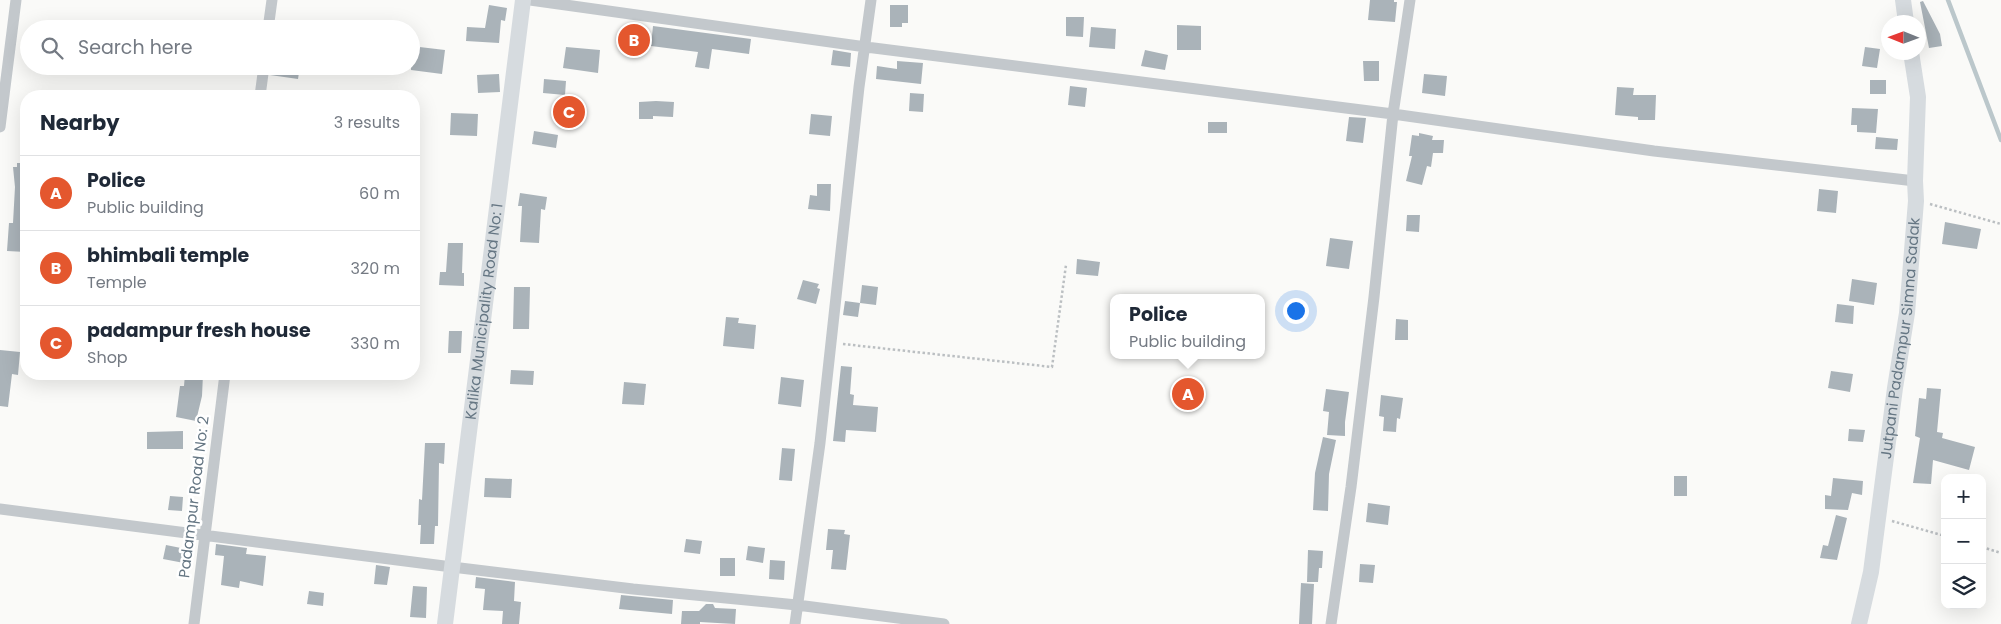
<!DOCTYPE html>
<html lang="en">
<head>
<meta charset="utf-8">
<style>
  body { margin:0; font-family:Poppins,sans-serif; background:#f6f6f7; color:#1f2937 }
  .controls { position:absolute; right:15px; bottom:15px; display:grid; overflow:hidden; border-radius:10px; box-shadow:0 5px 20px #0002 }
  .controls button { width:45px; height:45px; display:grid; place-items:center; padding:0; border:0; border-bottom:1px solid #e0e1e3; background:#fff; color:#1f2937; font:25px sans-serif }
  .compass { position:absolute; left:1881px; top:15px; width:45px; height:45px; border-radius:50%; background:#fff; box-shadow:0 5px 20px #0002; rotate:271deg }
  .you { position:absolute; left:1295px; top:310px; width:18px; height:18px; margin:-12px; border:4px solid #fff; border-radius:50%; background:#1a73e8; box-shadow:0 0 0 8px #1a73e833 }
  .badge { display:grid; place-items:center; width:32px; height:32px; border-radius:50%; background:#e4572e; color:#fff; font-size:16px; font-weight:700 }
  .pin { position:absolute; translate:-50% -50%; border:2px solid #fff; box-shadow:0 1px 5px #0006 }
  .popup { position:absolute; left:1110px; top:294px; width:155px; height:65px; box-sizing:border-box; display:grid; place-content:center; border-radius:10px; background:#fff; filter:drop-shadow(0 1px 4px #0005); font-size:16px; white-space:nowrap; color:#747a83 }
  .popup b { font-size:19px; color:#1f2937 }
  .popup::after { content:''; position:absolute; left:50%; top:100%; margin-left:-10px; border:10px solid transparent; border-top-color:#fff }
  .list { margin:0; padding:0; list-style:none }
  h2 { display:flex; justify-content:space-between; align-items:center; height:65px; margin:0; padding:0 20px; font-size:21px }
  h2 small { font-size:16px; font-weight:400; color:#747a83 }
  .list li { display:grid; grid-template-columns:32px 1fr auto; gap:15px; align-items:center; box-sizing:border-box; height:75px; padding:0 20px; border-top:1px solid #e0e1e3 }
  .list b { display:block; font-size:19px; white-space:nowrap }
  .list p { margin:0; font-size:16px; white-space:nowrap; color:#747a83 }
  .list em { font-size:16px; font-style:normal; color:#747a83 }
  .icon { flex:none; width:28px; height:28px; fill:none; stroke:currentColor; stroke-width:2; stroke-linecap:round; stroke-linejoin:round }
  .map { position:relative; flex:none; width:2001px; height:624px; overflow:hidden }
  .search { position:absolute; background:#fff; box-shadow:0 5px 20px #0002; left:20px; top:20px; width:400px; height:55px; display:flex; align-items:center; gap:12px; box-sizing:border-box; padding:0 18px; border-radius:28px; color:#747a83; font-size:19px }
  .panel { position:absolute; background:#fff; box-shadow:0 5px 20px #0002; left:20px; top:90px; width:400px; height:290px; border-radius:20px }
  .map>svg:first-child { display:block }
  .lines { fill:none; stroke-linecap:round; stroke-linejoin:round }
  .stream { stroke:#bbc7cb; stroke-width:4.5 }
  .building { fill:#aab3b9 }
  .path { stroke:#bbbfc2; stroke-width:2.5; stroke-dasharray:2.5 2.5; stroke-linecap:butt }
  .street { stroke:#c3c8cc; stroke-width:11 }
  .secondary { stroke:#d6dbdf; stroke-width:16 }
  .labels { text-anchor:middle; stroke-width:5; stroke-linejoin:round; paint-order:stroke }
  .street-label { font-size:15px; fill:#657683; stroke:#fff }
</style>
</head>
<body>
<div class="map">
<svg width="2001" height="624" viewBox="0 0 2001 624">
  <rect width="100%" height="100%" fill="#fafaf8"/>
  <g class="lines">
    <!-- stream -->
    <path class="stream" d="M1948 0 2001 140"/>
  </g>
  <!-- building -->
  <path class="building" d="M1370 0H1394V2H1397L1395 22 1368 20Z
    M1923 1 1940 34 1942 46 1929 48 1920 2Z
    M489 5 507 8 505 21 501 20 499 43 466 41 467 27 485 28Z
    M890 5H908V23H902V27H890Z
    M1066 17H1084L1083 37 1066 36Z
    M1177 25 1201 26V50H1177Z
    M653 26 751 39 749 54 712 49 709 69 695 67 698 52 651 46Z
    M1091 27 1116 29 1115 49 1089 47Z
    M411 46 445 50 442 74 411 70Z
    M566 47 600 50 598 73 563 68Z
    M1865 47 1880 49 1877 68 1862 66Z
    M833 50 851 53 850 67 831 65Z
    M1145 50 1168 55 1165 70 1141 66Z
    M897 61 923 63 921 84 876 79 877 66 897 69Z
    M1363 61H1379V81H1364Z
    M271 66H300L298 79 270 75Z
    M499 74 500 92 478 93 477 75Z
    M1424 74 1447 76 1445 96 1422 93Z
    M544 79 566 81 565 95 543 93Z
    M1870 80H1886V94H1870Z
    M1070 86 1087 88 1085 107 1068 105Z
    M1617 87 1634 88 1633 95H1656L1655 120H1638V117L1615 115Z
    M910 93 924 94 923 112 909 111Z
    M656 101 674 102 673 117 653 116V119H639V102Z
    M558 102 581 105 578 120 556 116Z
    M1852 108 1878 109 1876 133 1857 132V125H1851Z
    M451 113 478 114 477 136 450 135Z
    M811 114 832 116 830 136 809 134Z
    M1349 117 1366 118 1363 143 1346 141Z
    M1208 122H1227V133H1208Z
    M534 131 558 135 556 148 532 144Z
    M1419 133 1433 136 1432 140H1444L1443 153H1433L1431 167 1427 166 1422 185 1406 181 1412 156H1409L1412 135 1419 136Z
    M1876 137 1898 139 1897 150 1875 149Z
    M17 163H26V252L7 251 9 223H13L15 187 13 167H17Z
    M817 184H831L830 211 808 209 810 195 817 196Z
    M1819 189 1838 191 1836 213 1817 211Z
    M520 193 547 197 545 210 541 209 539 243 520 242 522 206H518Z
    M1407 215H1420L1419 232 1406 231Z
    M1945 222 1981 229 1977 249 1942 244Z
    M1330 238 1353 241 1349 269 1326 266Z
    M448 243H463L462 273H464V286L439 285 440 272H446Z
    M1077 259 1100 262 1098 276 1076 274Z
    M1852 279 1877 283 1874 305 1849 301Z
    M803 280 819 284 817 288 820 289 816 304 797 299Z
    M862 285 878 287 876 305 860 303Z
    M514 287H530L529 329H513Z
    M845 301 860 303 858 317 843 315Z
    M1837 304 1854 306 1853 324 1835 322Z
    M726 317 739 318 738 323 756 325 754 349 723 346Z
    M1396 319 1408 320V340H1395Z
    M449 331H462L461 353H448Z
    M0 350 20 352 18 375 12 374 8 407 0 406Z
    M841 366 852 367 850 394 854 395 853 405 878 407 876 432 846 430 845 442 833 441Z
    M511 370 534 371 533 385 510 384Z
    M1831 371 1853 374 1850 392 1828 388Z
    M185 374H203L202 396 196 421 176 417 180 386H184Z
    M781 377 804 380 801 407 778 404Z
    M624 382 646 384 644 405 622 404Z
    M1927 388 1941 389 1937 432 1943 433 1942 438 1975 447 1969 470 1933 460 1931 484 1913 483 1920 438 1915 436 1919 398 1926 399Z
    M1326 389 1349 392 1345 422V436L1327 435 1329 412 1323 411Z
    M1381 395 1403 398 1400 419 1397 418 1396 432 1383 431 1384 417 1379 416Z
    M1849 429 1865 430 1863 442 1848 441Z
    M183 431V449H147V432Z
    M1323 437 1336 440 1329 474 1328 511 1313 510 1315 473Z
    M425 443H445L444 464 439 463 438 526H435L434 544H420L421 525H418L419 499 422 500Z
    M782 448 795 449 792 481 779 480Z
    M1674 476H1687V496H1674Z
    M485 478 512 479 511 498 484 497Z
    M1833 478 1863 481 1862 495 1852 493 1848 510 1825 509V495L1831 496Z
    M170 496 183 497 182 511 168 510Z
    M1368 503 1390 506 1388 525 1366 522Z
    M1836 515 1847 518 1837 560 1820 558 1823 545 1828 546Z
    M828 529 845 530 844 534 850 535 846 570 831 569 833 550H826Z
    M686 539 702 541 700 554 684 552Z
    M216 544 247 548 246 554 266 556 263 586 240 581 239 588 221 585 224 556 215 555Z
    M166 545 186 549 184 563 163 559Z
    M748 546 765 548 763 563 746 560Z
    M1308 550 1323 551 1322 568H1319L1318 582H1307Z
    M720 558H735V576H720Z
    M770 560 785 561 784 580 769 579Z
    M1360 564 1375 565 1373 583 1359 582Z
    M376 565 390 567 387 585 374 584Z
    M476 577 515 582 514 601 521 602 519 624H502L503 611 483 610 485 589 475 588Z
    M1301 583 1314 584 1312 624H1299Z
    M413 586 427 587 426 618 410 617Z
    M309 591 324 593 323 606 307 604Z
    M621 595 673 600 672 614 619 609Z
    M706 604H713L715 608 736 609 735 624 700 622V624H681L682 611H699Z"/>
  <g class="lines">
    <!-- path -->
    <path class="path" d="M1930 204 2001 224
      M843 344 1052 367 1066 265
      M1892 521 1945 536
      M1982 547 2001 553"/>
    <!-- street -->
    <path class="street" d="M530 0 866 47 1393 114 1654 151 1915 181
      M268 29 272 0
      M260 96 264 66
      M0 127 16 0
      M0 509 452 567 633 589 797 605 944 624
      M194 624 225 374
      M795 624 820 443 859 87 871 0
      M1331 624 1351 487 1374 297 1393 114 1410 0"/>
    <!-- secondary -->
    <g class="secondary">
      <path d="M1903 0 1906 22"/>
      <path id="s1" d="M445 624 523 0"/>
      <path id="s2" d="M1859 624 1871 572 1895 388 1907 313 1916 201 1915 181 1918 97 1911 52"/>
    </g>
  </g>
  <g class="labels">
    <!-- street labels -->
    <g class="street-label">
      <text dy="5" stroke="none"><textPath href="#s1" startOffset="315">Kalika Municipality Road No: 1</textPath></text>
      <text dy="5" stroke="none"><textPath href="#s2" startOffset="289">Jutpani Padampur Simna Sadak</textPath></text>
      <text transform="translate(194 497) rotate(-83)" y="5">Padampur Road No: 2</text>
    </g>
  </g>
</svg>
<div class="controls">
<button>+</button>
<button>−</button>
<button><svg class="icon" aria-label="layers" viewBox="0 0 24 24"><path d="M12 4l9 5-9 5-9-5zM3 14l9 5 9-5"/></svg></button>
</div>
<svg class="compass" viewBox="-18 -18 36 36"><path d="M0-13l5 13h-10z" fill="#e53935"/><path d="M0 13l5-13h-10z" fill="#747a83"/></svg>
<div class="you"></div>
<div class="pin badge" style="left:1188px;top:394px">A</div>
<div class="popup"><b>Police</b>Public building</div>
<div class="pin badge" style="left:634px;top:40px">B</div>
<div class="pin badge" style="left:569px;top:112px">C</div>
<div class="search"><svg class="icon" aria-label="search" viewBox="0 0 24 24"><circle cx="10" cy="10" r="6"/><path d="M15 15l6 6"/></svg>Search here</div>
<section class="panel">
<h2>Nearby<small>3 results</small></h2>
<ul class="list">
<li><span class="badge">A</span><div><b>Police</b><p>Public building</p></div><em>60 m</em></li>
<li><span class="badge">B</span><div><b>bhimbali temple</b><p>Temple</p></div><em>320 m</em></li>
<li><span class="badge">C</span><div><b>padampur fresh house</b><p>Shop</p></div><em>330 m</em></li>
</ul>
</section>
</div>
</body>
</html>
